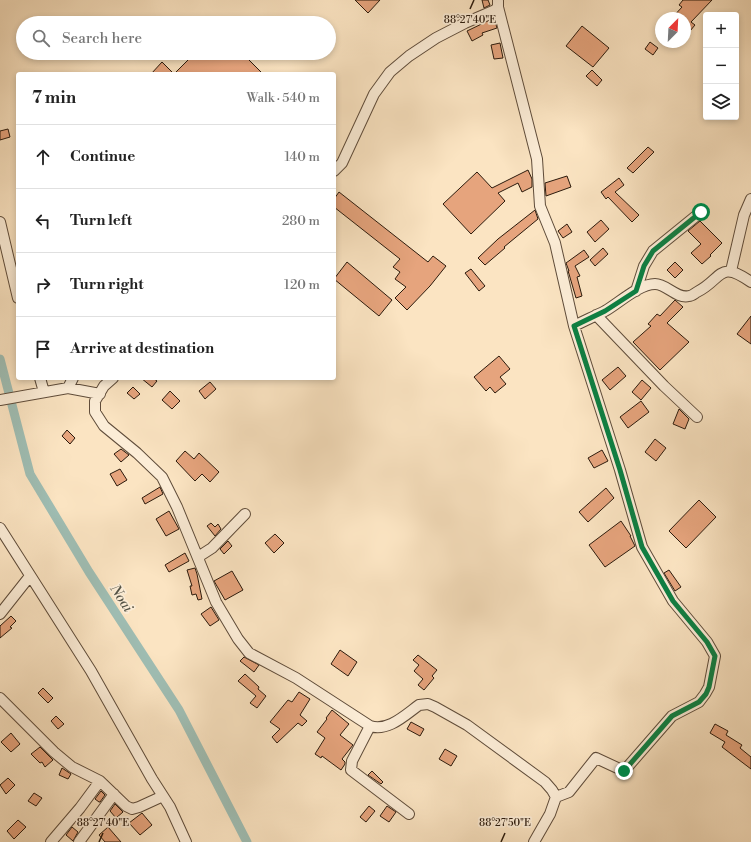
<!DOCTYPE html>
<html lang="en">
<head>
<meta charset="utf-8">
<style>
  body { margin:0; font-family:"Libre Bodoni",serif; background:#f2f2f2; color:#222 }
  .controls { position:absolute; right:12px; top:12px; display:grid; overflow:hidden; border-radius:4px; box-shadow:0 2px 6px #0003 }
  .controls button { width:36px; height:36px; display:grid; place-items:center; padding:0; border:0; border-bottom:1px solid #e0e0e0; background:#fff; color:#222; font:20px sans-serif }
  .compass { position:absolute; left:655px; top:12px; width:36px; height:36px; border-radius:50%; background:#fff; box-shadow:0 2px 6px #0003; rotate:24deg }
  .stop { position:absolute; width:12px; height:12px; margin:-9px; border:3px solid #0b8043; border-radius:50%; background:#fff }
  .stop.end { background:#0b8043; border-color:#fff; box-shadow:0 1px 4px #0008 }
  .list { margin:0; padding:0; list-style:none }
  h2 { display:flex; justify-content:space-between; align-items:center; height:52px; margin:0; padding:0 16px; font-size:17px }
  h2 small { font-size:13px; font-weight:400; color:#767676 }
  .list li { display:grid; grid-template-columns:26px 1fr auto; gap:12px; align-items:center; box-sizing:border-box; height:64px; padding:0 16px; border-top:1px solid #e0e0e0 }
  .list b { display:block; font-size:15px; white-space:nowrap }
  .list em { font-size:13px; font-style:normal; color:#767676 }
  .icon { flex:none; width:22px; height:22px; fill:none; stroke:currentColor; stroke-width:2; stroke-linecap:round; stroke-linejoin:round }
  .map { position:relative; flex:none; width:751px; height:842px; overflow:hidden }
  .search { position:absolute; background:#fff; box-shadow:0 2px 6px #0003; left:16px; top:16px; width:320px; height:44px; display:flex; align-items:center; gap:10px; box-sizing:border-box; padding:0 14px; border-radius:22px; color:#767676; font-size:15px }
  .panel { position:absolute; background:#fff; box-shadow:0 2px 6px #0003; left:16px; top:72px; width:320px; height:308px; border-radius:4px }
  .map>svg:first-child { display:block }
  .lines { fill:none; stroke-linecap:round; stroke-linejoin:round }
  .canal { stroke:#9fbeb4; stroke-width:9 }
  .building { fill:#e6a47d; stroke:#2b1a0c }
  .minor-casing { stroke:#5f4c3a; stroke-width:12 }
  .minor { stroke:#fcedd7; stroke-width:10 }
  .route { stroke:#0b8043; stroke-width:5 }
  .ticks { fill:none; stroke:#2b1a0c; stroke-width:1.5 }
  .labels { text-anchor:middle; stroke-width:3.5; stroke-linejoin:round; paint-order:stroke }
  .water-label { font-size:14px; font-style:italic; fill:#545347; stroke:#fcedd7 }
  .ticks-label { font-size:10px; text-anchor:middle; fill:#2b1a0c; stroke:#fcedd7; stroke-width:3.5; stroke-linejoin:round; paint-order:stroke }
</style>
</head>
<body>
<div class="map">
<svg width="751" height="842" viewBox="0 0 751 842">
  <rect width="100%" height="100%" fill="#fbe4c2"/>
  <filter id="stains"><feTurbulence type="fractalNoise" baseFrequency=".005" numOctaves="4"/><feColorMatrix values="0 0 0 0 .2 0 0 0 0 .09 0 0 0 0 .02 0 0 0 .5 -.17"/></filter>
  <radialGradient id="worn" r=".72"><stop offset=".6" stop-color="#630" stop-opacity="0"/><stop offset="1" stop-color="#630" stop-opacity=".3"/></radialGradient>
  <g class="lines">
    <!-- canal -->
    <path class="canal" d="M0 359 30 474 89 572 179 710 247 842"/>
  </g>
  <!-- building -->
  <path class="building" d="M355 0H380L368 13Z
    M482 0H488L490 5 484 8Z
    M683 0H712L691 22 695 25 685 37V18H672L682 7 679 5Z
    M494 18 497 28 482 33 483 35 472 41 467 31Z
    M582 26 609 48 593 67 566 46Z
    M650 42 658 48 653 55 645 49Z
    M500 43 503 58 494 59 491 45Z
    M195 53H242L263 74H151L162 62 174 74Z
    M592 70 602 80 597 86 586 76Z
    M8 129 10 137 0 140V131Z
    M648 147 654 152 633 173 627 168Z
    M528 170 532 179V187L522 192 518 183 498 193 505 201 471 234 443 204 477 172 492 188Z
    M567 176 571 187 546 196 545 183Z
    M619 178 624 185 615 192 639 215 632 222 608 197 606 199 601 192Z
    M339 192 428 262 433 256 446 266 430 286 407 310 395 298 406 287 395 279 400 272 393 267 400 259 334 207V199Z
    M535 210 538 219 504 247 505 248 485 265 478 258 498 239Z
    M601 220 609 229 595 242 587 232Z
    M700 221 722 243 710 255 711 256 702 264 691 253 701 244 688 231Z
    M567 224 572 232 563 238 558 231Z
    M603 248 608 254 595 266 590 260Z
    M584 250 589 257 575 266 580 276 577 277 582 296 576 298 569 274 568 271H569L566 263Z
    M347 262 392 300 379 316 334 279Z
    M675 262 683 270 675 278 667 270Z
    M471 269 485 286 479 291 465 273Z
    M675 300 683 307 667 323 689 342 660 370 633 342 651 326 648 324 657 314 660 316Z
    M751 316V344L737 334Z
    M499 356 510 369 500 377 506 384 495 393 490 387 486 391 474 377Z
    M618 367 626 376 610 390 602 380Z
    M141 378H153L157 381 152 387Z
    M642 380 651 388 641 400 632 392Z
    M210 382 216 389 205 399 199 391Z
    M133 387 140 394 134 399 127 393Z
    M170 391 180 401 172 409 162 400Z
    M641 401 649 412 628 428 620 417Z
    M679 409 689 419 685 429 673 424Z
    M67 430 75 438 70 444 62 436Z
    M655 439 666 448 656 461 645 452Z
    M121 449 129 455 121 462 114 454Z
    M602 450 608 461 594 468 588 458Z
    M185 451 194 459 199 453 219 472 210 482 202 474 195 481 176 461Z
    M120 469 127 480 117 486 110 474Z
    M160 487 163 494 145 504 142 498Z
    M606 488 614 498 588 522 579 512Z
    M699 500 716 517 686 548 669 531Z
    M169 511 179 529 166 536 156 519Z
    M621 521 631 536H630L635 546 605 567 589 545Z
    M211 523 215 527 218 524 221 529 215 536 207 526Z
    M275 534 284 543 274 553 265 543Z
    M228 541 232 546 224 554 220 549Z
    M185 553 189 561 169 572 165 565Z
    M195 568 197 574 202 599 198 600 196 594 192 595 190 586H192L187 570Z
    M669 570 681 587 675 591 664 573Z
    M232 571 243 590 225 600 214 581Z
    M211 607 219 620 210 626 201 614Z
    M11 616 16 621 10 627 12 628 0 638V626Z
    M340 650 357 662 348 676 331 664Z
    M418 655 437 670 432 676 434 678 424 690 418 685 423 679 414 671 419 665 413 660Z
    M244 657 259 665 254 672 240 661Z
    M245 674 259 687 258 689 266 696 257 708 250 703 256 696 238 681Z
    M43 688 53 698 48 703 38 693Z
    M299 692 310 699 300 715 307 721 302 726 298 723 277 743 272 737 280 729 270 722 288 700 292 702Z
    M332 710 349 724 340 735 353 745 342 759 345 762V764L341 770 322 756 321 758 315 754 325 738 317 732 327 719 326 718Z
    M56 716 64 724 58 729 51 721Z
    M411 722 424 729 420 736 407 729Z
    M715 724 728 731 726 735 742 745 740 748 751 757V769L722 747 725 742 710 733Z
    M11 733 20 744 11 752 1 742Z
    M40 747 53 760 45 767 42 762 40 763 31 754Z
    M445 749 457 756 451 766 439 759Z
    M62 768 71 774 68 779 59 775Z
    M372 771 383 782 381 784 368 775Z
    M8 778 15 785 6 794 0 785Z
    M101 791 105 795 100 802H99L95 799Z
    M34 793 42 798 36 806 28 801Z
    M115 804 123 812 116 818 110 811Z
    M369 806 375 811 366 822 360 817Z
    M387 806 396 812 389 822 380 816Z
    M142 813 152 825 140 835 129 823Z
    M18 820 26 827 14 839 7 831Z
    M72 827 78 832 73 841 66 835Z
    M108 827 121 842H105L99 835Z"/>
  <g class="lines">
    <defs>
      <path id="minor" d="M498 7 537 159 540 206 555 243 574 326 620 470 642 547 673 601 707 642 715 656 709 687 705 694 699 702 672 716 624 771 596 758 569 792 556 797
        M334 171 342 163 374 94 390 72 409 56 436 38 465 23 495 10 498 7V1
        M0 222 18 298
        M731 271 744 215 751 199
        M636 291 644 266 653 251 701 212
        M596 315 664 386 697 417
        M574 326C584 321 595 316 605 311 619 303 639 284 655 284 667 284 676 299 689 296 692 296 695 293 697 292 723 279 718 259 751 282
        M40 378 44 392
        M113 378 104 386 95 401V412L104 426 137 453 162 477 177 507 216 602 238 639 249 653 296 678 370 726C388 732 405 715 419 705L428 704 435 707 467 725 545 782 552 790 556 797 550 814 534 842
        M68 388 73 378
        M0 400 68 388 100 394
        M0 528 91 671 152 779 170 807 186 842
        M198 557 212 548 245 514
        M0 614 30 576
        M0 698 54 752 72 767 100 781 126 806 132 809 139 807 163 796
        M370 726 352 761 351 770 409 814
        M51 842 80 808 100 781
        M79 842 114 794"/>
    </defs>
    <!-- minor casing -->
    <use href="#minor" class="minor-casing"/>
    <!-- minor -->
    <use href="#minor" class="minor"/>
  </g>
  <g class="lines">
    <!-- route -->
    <path class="route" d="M624 771 672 716 699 702 706 694 709 687 715 656 707 642 673 601 642 547 620 470 574 326 605 311 636 291 644 266 653 251 701 212"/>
  </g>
  <!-- ticks -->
  <path class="ticks" d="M470 9 474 0M99 842 103 833M501 842 505 833"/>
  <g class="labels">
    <!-- water labels -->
    <g class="water-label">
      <text transform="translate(122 598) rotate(57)" y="5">Noai</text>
    </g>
  </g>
  <g class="ticks-label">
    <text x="470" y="23">88°27'40"E</text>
    <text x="103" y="826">88°27'40"E</text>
    <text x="505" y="826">88°27'50"E</text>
  </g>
  <rect width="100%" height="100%" filter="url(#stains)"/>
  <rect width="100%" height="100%" fill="url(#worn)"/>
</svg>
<div class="controls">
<button>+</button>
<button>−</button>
<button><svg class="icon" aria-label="layers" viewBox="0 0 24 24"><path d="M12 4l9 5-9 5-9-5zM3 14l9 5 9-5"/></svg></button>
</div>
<svg class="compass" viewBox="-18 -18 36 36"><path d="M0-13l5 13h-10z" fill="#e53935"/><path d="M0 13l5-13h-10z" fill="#767676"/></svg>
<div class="stop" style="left:701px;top:212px"></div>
<div class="stop end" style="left:624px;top:771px"></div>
<div class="search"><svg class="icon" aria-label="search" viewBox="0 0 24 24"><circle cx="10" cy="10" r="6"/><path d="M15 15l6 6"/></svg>Search here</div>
<section class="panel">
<h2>7 min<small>Walk · 540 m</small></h2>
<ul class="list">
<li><svg class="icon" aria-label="ahead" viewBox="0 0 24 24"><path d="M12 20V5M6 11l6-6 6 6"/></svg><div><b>Continue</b></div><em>140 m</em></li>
<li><svg class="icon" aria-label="left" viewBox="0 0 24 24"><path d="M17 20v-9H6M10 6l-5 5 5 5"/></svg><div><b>Turn left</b></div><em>280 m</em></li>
<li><svg class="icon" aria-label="right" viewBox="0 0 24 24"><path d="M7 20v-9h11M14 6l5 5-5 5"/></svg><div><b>Turn right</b></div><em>120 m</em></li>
<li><svg class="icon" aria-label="arrive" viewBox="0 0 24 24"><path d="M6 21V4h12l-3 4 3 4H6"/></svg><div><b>Arrive at destination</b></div></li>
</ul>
</section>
</div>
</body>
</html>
